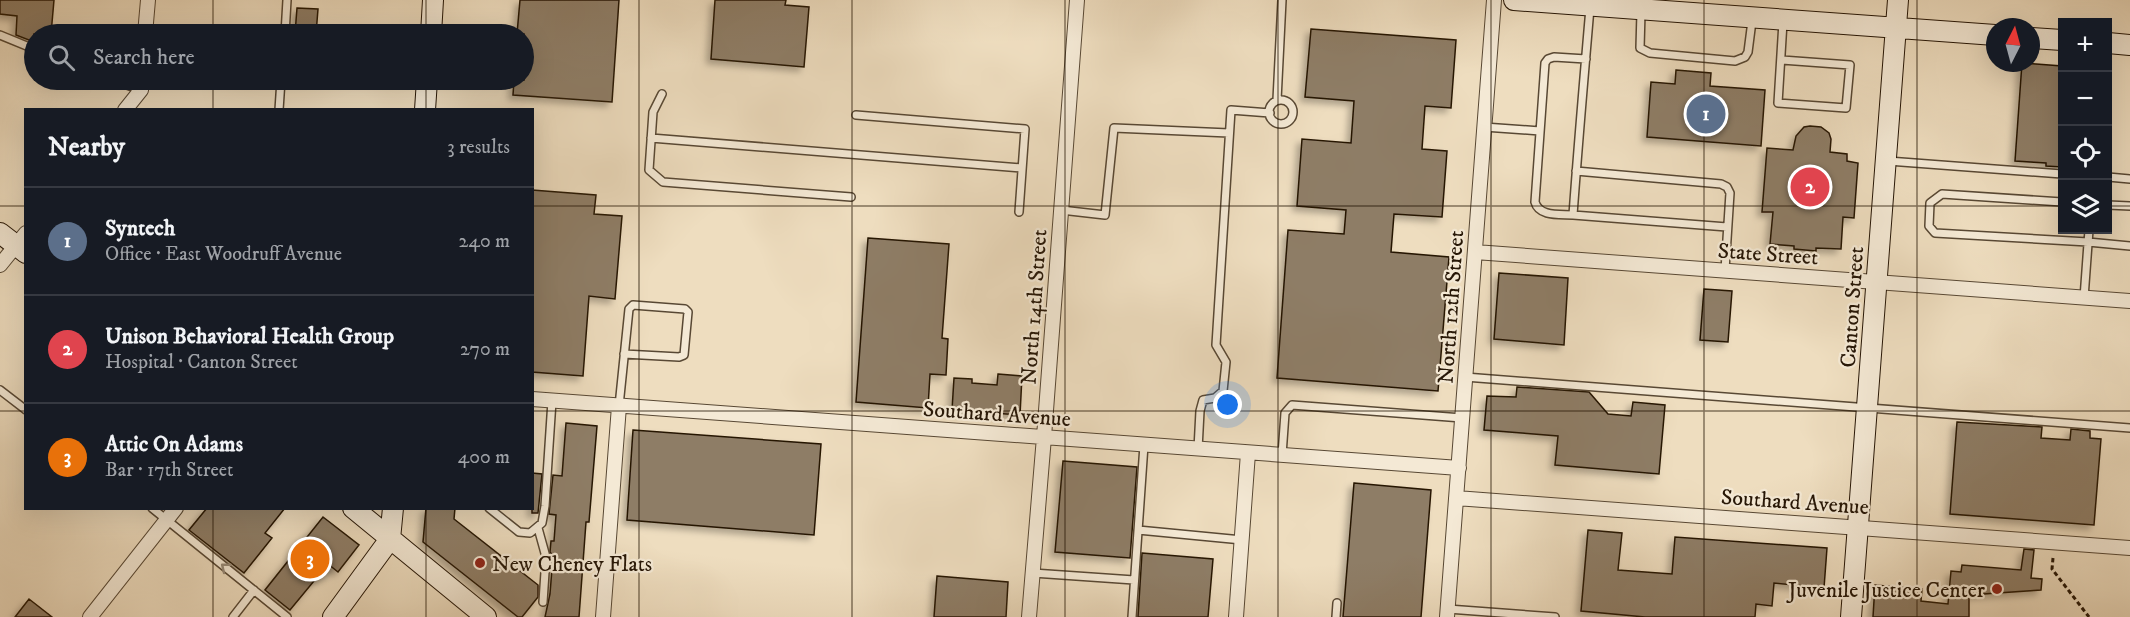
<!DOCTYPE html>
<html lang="en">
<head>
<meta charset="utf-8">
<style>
  body { margin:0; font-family:"IM FELL DW Pica",serif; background:#242831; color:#f1f3f6 }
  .controls { position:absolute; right:18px; top:18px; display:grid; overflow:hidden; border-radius:0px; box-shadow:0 6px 24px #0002 }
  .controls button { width:54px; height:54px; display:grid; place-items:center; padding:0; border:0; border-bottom:2px solid #363941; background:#171b24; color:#f1f3f6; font:30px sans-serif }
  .compass { position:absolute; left:1986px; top:18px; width:54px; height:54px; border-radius:50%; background:#171b24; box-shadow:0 6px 24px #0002; rotate:6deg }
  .you { position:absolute; left:1228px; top:405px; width:21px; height:21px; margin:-15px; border:4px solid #fff; border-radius:50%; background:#1a73e8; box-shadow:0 0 0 9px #1a73e833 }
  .badge { display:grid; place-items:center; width:39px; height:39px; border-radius:50%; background:#c59692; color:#fff; font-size:20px; font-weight:700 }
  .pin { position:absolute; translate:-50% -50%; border:3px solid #fff; box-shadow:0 2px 6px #0006 }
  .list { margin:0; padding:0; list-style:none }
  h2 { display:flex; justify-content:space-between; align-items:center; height:78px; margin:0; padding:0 24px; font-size:26px }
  h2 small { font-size:20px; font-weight:400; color:#9ea1a6 }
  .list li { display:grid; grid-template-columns:39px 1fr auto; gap:18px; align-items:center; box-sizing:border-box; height:108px; padding:0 24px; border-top:2px solid #363941 }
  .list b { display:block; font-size:22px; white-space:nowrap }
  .list p { margin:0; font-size:20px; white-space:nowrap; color:#9ea1a6 }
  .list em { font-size:20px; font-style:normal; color:#9ea1a6 }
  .icon { flex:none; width:33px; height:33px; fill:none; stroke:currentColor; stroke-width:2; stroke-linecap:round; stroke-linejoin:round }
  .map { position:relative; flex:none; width:2130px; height:617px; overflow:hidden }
  .search { position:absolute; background:#171b24; box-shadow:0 6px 24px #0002; left:24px; top:24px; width:510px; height:66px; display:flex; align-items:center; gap:15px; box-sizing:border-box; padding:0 21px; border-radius:33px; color:#9ea1a6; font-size:22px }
  .panel { position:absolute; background:#171b24; box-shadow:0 6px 24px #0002; left:24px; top:108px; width:510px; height:402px; border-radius:0px }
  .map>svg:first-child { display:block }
  .building { fill:#8e7d66; stroke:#261606; stroke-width:1.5; filter:url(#shadow) }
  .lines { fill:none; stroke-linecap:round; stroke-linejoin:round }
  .lane-casing { stroke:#584834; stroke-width:10 }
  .street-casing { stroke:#584834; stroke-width:16 }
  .secondary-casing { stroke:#261606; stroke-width:22 }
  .path { stroke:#261606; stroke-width:3; stroke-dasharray:4.5 3; stroke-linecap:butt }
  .lane { stroke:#f4e9d5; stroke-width:7 }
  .street { stroke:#f4e9d5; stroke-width:14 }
  .secondary { stroke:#f4e9d5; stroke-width:20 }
  .oneway { stroke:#978a78 }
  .grid { fill:none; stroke:#261606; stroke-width:1.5; stroke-opacity:0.55 }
  .poi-dot { fill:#8f2418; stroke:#f4e9d5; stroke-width:2 }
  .labels { text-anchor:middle; stroke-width:4.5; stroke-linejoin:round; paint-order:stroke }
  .street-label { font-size:22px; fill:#261606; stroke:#f4e9d5 }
  .poi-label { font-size:22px; fill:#261606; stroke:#f4e9d5; text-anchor:start }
</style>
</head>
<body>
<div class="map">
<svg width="2130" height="617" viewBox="0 0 2130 617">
  <defs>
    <filter id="shadow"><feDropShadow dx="-4.5" dy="4.5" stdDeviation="3" flood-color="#0004"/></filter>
  </defs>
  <rect width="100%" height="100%" fill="#eeddbf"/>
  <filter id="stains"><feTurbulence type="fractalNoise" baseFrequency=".00333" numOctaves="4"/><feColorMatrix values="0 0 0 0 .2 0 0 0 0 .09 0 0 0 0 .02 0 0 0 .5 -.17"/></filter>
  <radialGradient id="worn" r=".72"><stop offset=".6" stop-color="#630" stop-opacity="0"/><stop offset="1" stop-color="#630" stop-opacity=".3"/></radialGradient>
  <!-- building -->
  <path class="building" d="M0 0H54L51 34H34V42L16 35 17 16 0 14Z
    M520 0H619L612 102 513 95 514 80H524V34H517Z
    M715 0H786L785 5 809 7 804 67 711 59Z
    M297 8 318 9 316 34H295Z
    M1311 29 1456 40 1451 108 1425 106 1422 149 1447 151 1442 217 1394 214 1391 252 1449 257 1438 391 1277 378 1288 230 1344 234 1346 210 1297 206 1302 139 1351 143 1354 101 1305 97Z
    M2022 63 2062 66V167L2046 166V163L2015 161Z
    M1676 70 1711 73 1710 86 1765 90 1761 146 1647 137 1651 82 1675 84Z
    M1810 126 1821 127 1829 133 1831 139 1830 152 1847 154V161L1858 163 1854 218 1843 217 1841 249 1816 248V251L1794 249V246L1770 244 1773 212H1762L1767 148 1793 150 1796 136 1804 127Z
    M532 190 596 195 594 214 622 216 615 299 589 296 583 376 532 372Z
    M868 238 949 244 942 338 948 339 946 375 930 374 928 408 856 402Z
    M1499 273 1568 278 1564 345 1494 339Z
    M1704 289 1732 291 1728 342 1700 340Z
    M998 374 1022 376 1020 415 952 410 954 378 972 379V383L997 385Z
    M1517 387 1589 392 1608 414 1631 416 1633 402 1665 405 1659 474 1555 465 1558 436 1484 430 1487 396 1516 397Z
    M1957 422 2042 427 2041 438 2070 440 2071 429 2090 431V438L2101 439 2094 525 1950 514Z
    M566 423 597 426 589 522H586L579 617H545L550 594 553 556 550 552 551 541H554L556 515 549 514 553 475 562 476Z
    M633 430 821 444 814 535 627 520Z
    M1063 461 1137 467 1130 558 1055 552Z
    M532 473 542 474 538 513H532Z
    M1354 483 1431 490 1421 617H1343Z
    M207 508H285L265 533 272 538 244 573 189 530Z
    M426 508H455L454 519 538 585V597L522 617H518L423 542Z
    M323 517 359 545 338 572 328 564 290 610 265 590Z
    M1588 530 1622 533 1618 570 1672 574 1675 537 1827 548 1824 588 1774 583 1772 606 1756 604 1755 617H1645L1581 611Z
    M2024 549 2034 550 2031 578 2042 579 2041 590 1969 595V617H1873L1875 585 1922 589 1921 601 1948 604 1951 571 1961 572 1962 565 2021 570Z
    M1142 553 1213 559 1208 617H1138Z
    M937 576 1008 582 1006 617H934Z
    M29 599 52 617H15Z"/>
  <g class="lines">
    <defs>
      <path id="lane" d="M1641 12 1640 48 1650 53 1735 61 1745 57 1748 52 1752 21
        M285 34 287 0
        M0 35 34 49
        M1586 59 1554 57 1548 59 1545 63 1535 202C1539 217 1560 214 1573 215 1578 146 1584 77 1590 8
        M1782 60 1850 65 1846 108 1778 103 1783 22
        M113 80 141 90
        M662 94 653 112 649 170 663 182 851 197
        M1277 100 1282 0
        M1269 112a12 12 0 1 1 24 0a12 12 0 1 1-24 0Z
        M279 110 281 80
        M856 115 1025 129 1019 212
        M1484 127 1540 131
        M651 138 1022 168
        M1888 161 2062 174
        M1576 171 1721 184 1727 187 1730 193 1725 270
        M2108 177 2130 179
        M2062 202 1942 194 1930 203 1929 226 1935 233 2088 242 2130 246
        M2108 205 2130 206
        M1061 210 1105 215 1114 128 1229 133
        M1573 215 1727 227
        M2084 298 2089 230
        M1465 377 2130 428
        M0 390 26 410
        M619 406 629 309 633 305 685 309 688 312 684 355 679 357 624 354
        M1198 449 1200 411 1203 400 1215 398 1223 391 1226 362 1216 345 1231 110 1270 113
        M1282 455 1285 413 1292 405 1462 418
        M152 508 287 617
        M489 508 519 532 530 533 542 523 545 506 552 401
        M538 528 546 557 543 602
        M1138 530 1242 540
        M1033 573 1134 580
        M1448 609 1555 617
        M233 617 254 590
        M1132 617 1144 445
        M1336 617 1337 603"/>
      <path id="street" d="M145 34 148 0
        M125 110 141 90 142 80
        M1475 252 2130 301
        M0 265 26 233
        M532 399 1459 468
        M1456 498 2130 548
        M90 617 176 508
        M603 617 619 406
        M1029 617 1044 437 1077 0
        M1236 617 1248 453
        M1447 617 1494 0"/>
      <path id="secondary" d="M1514 0 1995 35
        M431 34 433 0
        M2031 38 2062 40
        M2108 43 2130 45
        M425 110 427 80
        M0 233 26 253
        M353 508 486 617
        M333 617 390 539 393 508
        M1851 617 1898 0"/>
    </defs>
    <!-- lane casing -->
    <use href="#lane" class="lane-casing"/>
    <!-- street casing -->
    <use href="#street" class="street-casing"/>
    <!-- secondary casing -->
    <use href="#secondary" class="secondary-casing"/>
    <!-- path -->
    <path class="path" d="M2053 558 2052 569 2089 617"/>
    <!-- lane -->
    <use href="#lane" class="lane"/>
    <!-- street -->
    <use href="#street" class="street"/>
    <!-- secondary -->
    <use href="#secondary" class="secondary"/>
  </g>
  <!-- one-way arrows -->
  <defs><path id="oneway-chevron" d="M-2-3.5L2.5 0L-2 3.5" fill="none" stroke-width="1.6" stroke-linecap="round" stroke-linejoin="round" transform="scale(1.5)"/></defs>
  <use class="oneway" href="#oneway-chevron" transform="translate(225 567) rotate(-141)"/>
  <!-- grid -->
  <path class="grid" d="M213 0V34M426 0V34M639 0V617M852 0V617M1065 0V617M1278 0V617M1491 0V617M1704 0V617M1917 0V617M213 80V110M426 80V110M0 206H26M532 206H2062M2108 206H2130M0 411H26M532 411H2130M213 508V617M426 508V617"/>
  <!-- markers -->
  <g class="poi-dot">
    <circle cx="480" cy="563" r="6"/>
    <circle cx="1997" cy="589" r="6"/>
  </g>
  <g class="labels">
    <!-- street labels -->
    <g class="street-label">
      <text transform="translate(1768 253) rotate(4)" y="8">State Street</text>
      <text transform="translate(1033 307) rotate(-86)" y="8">North 14th Street</text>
      <text transform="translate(1450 307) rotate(-86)" y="8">North 12th Street</text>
      <text transform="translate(1851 307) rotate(-86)" y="8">Canton Street</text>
      <text transform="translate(997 413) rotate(4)" y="8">Southard Avenue</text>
      <text transform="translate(1795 501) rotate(4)" y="8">Southard Avenue</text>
    </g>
    <!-- poi labels -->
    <g class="poi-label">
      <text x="492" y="571">New Cheney Flats</text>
      <text x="1985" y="597" text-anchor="end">Juvenile Justice Center</text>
    </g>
  </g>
  <rect width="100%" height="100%" filter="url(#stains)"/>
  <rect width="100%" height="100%" fill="url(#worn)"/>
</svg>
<div class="controls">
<button>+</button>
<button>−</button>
<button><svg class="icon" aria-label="locate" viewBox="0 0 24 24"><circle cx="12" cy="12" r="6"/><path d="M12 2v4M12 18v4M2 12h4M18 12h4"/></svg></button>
<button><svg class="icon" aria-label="layers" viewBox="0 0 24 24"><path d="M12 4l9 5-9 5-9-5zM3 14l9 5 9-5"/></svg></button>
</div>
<svg class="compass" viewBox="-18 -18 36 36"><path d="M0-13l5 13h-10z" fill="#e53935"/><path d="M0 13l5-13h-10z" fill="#9ea1a6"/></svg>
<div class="you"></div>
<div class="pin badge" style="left:1706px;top:114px;background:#5c6f8a">1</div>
<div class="pin badge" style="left:1810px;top:187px;background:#e0444e">2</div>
<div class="pin badge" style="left:310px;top:559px;background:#e8710a">3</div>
<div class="search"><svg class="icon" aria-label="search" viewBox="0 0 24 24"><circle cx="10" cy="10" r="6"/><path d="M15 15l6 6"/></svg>Search here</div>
<section class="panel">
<h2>Nearby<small>3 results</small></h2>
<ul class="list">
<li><span class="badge" style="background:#5c6f8a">1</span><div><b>Syntech</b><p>Office · East Woodruff Avenue</p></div><em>240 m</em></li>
<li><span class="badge" style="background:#e0444e">2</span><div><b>Unison Behavioral Health Group</b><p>Hospital · Canton Street</p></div><em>270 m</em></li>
<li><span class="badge" style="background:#e8710a">3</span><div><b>Attic On Adams</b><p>Bar · 17th Street</p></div><em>400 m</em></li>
</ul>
</section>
</div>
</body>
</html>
